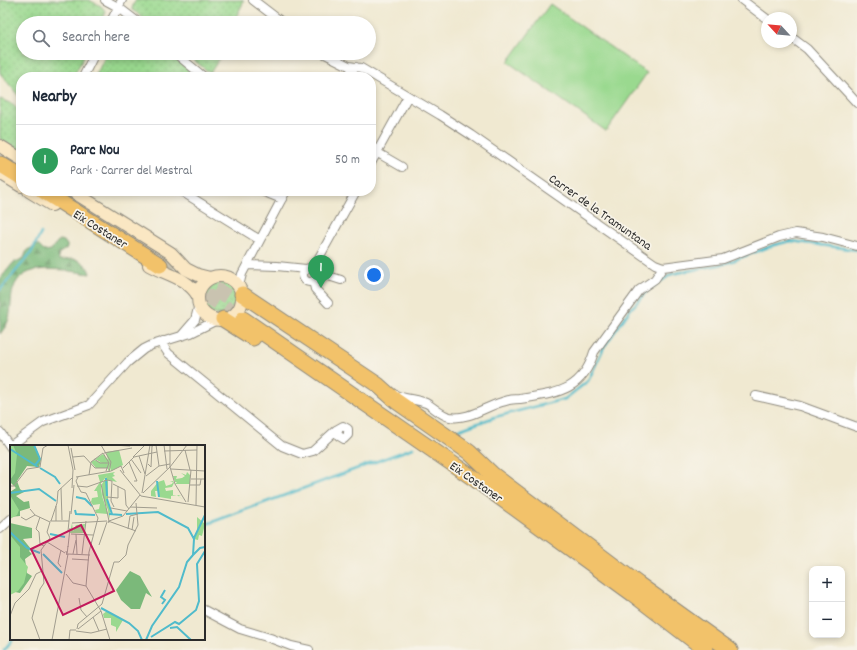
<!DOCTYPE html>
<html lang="en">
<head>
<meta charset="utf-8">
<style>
  body { margin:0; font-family:Dekko,sans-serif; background:#f2f2f3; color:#1f2937 }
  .controls { position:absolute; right:12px; bottom:12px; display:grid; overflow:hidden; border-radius:8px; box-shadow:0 2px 6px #0003 }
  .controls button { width:36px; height:36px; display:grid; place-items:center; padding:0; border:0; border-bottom:1px solid #e0e1e3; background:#fff; color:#1f2937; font:20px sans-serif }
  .compass { position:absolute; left:761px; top:12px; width:36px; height:36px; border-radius:50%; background:#fff; box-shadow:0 2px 6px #0003; rotate:296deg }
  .you { position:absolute; left:374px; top:275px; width:14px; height:14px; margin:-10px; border:3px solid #fff; border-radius:50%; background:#1a73e8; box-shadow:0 0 0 6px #1a73e833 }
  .badge { display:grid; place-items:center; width:26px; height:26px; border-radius:50%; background:#c8321e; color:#fff; font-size:13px; font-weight:700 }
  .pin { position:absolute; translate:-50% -33px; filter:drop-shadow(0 1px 2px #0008) }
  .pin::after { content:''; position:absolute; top:21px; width:14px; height:12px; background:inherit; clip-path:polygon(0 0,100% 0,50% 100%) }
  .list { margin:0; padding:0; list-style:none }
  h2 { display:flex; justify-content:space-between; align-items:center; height:52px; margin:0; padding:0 16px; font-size:17px }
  h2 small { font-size:13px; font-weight:400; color:#747a83 }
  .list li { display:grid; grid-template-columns:26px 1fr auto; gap:12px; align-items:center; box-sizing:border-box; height:72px; padding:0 16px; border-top:1px solid #e0e1e3 }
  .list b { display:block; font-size:15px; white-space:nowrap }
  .list p { margin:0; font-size:13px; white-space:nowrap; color:#747a83 }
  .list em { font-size:13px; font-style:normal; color:#747a83 }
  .icon { flex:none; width:22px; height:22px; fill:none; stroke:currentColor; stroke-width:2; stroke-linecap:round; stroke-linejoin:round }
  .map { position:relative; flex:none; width:857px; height:650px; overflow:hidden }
  .search { position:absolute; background:#fff; box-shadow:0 2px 6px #0003; left:16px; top:16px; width:360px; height:44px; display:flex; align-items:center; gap:10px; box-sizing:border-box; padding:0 14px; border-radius:22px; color:#747a83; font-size:15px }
  .panel { position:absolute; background:#fff; box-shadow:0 2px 6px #0003; left:16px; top:72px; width:360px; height:124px; border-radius:16px }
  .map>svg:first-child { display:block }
  .grass { fill:url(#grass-dots); stroke:#62825d }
  .forest { fill:url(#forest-firs); stroke:#537252 }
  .park { fill:#9ad98f; stroke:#62825d }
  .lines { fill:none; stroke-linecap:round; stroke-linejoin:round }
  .stream { stroke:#50bbcb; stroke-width:2.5 }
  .motorway-tunnel { stroke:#c9c3b0; stroke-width:15; stroke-dasharray:15 8; stroke-linecap:butt }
  .minor-casing { stroke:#8e8a7e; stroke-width:10 }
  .secondary-casing { stroke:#8e8a7e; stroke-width:14 }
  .motorway-casing { stroke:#8e8a7e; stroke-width:17 }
  .minor { stroke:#fff; stroke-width:8 }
  .secondary { stroke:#fae7c3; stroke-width:12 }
  .motorway { stroke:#f2c26a; stroke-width:15 }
  .labels { text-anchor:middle; stroke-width:3.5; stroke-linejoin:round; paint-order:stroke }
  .street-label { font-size:13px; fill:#2b2b2b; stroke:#f7f3e8 }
  .inset-river { fill:none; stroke:#50bbcb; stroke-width:2 }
  .inset-road { fill:none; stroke:#a19d8f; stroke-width:1 }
  .view { fill:#c2185b; fill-opacity:0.15; stroke:#c2185b; stroke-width:2 }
  .inset-edge { fill:none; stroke:#2b2b2b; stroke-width:2 }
</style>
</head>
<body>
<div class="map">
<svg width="857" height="650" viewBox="0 0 857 650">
  <defs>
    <pattern id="grass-dots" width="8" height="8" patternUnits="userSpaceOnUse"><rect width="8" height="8" fill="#9ad98f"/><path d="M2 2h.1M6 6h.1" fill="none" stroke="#85ba7c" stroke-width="1.8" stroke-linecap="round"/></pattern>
    <pattern id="forest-firs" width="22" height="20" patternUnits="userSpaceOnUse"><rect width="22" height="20" fill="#7bb97a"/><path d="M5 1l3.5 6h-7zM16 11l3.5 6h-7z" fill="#659764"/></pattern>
  </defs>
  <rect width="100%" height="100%" fill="#f7f3e8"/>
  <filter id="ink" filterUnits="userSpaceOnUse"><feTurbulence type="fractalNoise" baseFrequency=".025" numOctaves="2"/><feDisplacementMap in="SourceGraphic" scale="8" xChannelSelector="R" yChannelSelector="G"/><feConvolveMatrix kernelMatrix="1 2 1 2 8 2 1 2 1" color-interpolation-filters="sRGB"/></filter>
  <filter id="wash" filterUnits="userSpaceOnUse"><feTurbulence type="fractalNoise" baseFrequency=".012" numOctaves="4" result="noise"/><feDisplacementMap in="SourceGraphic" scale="16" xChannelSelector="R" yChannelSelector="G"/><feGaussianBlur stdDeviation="0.9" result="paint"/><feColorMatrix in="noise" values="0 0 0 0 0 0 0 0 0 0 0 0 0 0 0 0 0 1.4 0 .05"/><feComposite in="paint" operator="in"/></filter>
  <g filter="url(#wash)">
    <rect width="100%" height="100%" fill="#f0e9d1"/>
    <!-- grass -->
    <path class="grass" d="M0 0H89L101 6 106 12 101 23H23V53H86L73 77H21V99L0 73Z
      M136 0H242L244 1 233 23H149L132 9 133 5Z
      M107 53H168L198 77H95Z
      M185 53H221L219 59 210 73Z
      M0 99 12 104 21 113V151L0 139Z
      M202 298a17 17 0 1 1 34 0a17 17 0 1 1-34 0Z"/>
    <!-- forest -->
    <path class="forest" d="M60 240 64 241 67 245V248L58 254 59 260C64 261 67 259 72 259 80 259 89 266 90 274 66 271 21 259 13 290 10 300 12 311 8 321 7 325 3 330 0 334V279L13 263 24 258 27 250 38 245 44 251 51 250 57 242Z"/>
    <!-- park -->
    <path class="park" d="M550 4 647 73 606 131 508 62Z"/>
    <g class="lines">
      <!-- stream -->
      <path class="stream" d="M0 290 31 253 41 233
        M453 432 495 417 565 399 588 381 604 347 630 310 649 289 672 274 724 264 774 245 791 241 857 250
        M204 525 413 448
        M4 650 13 639"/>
    </g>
  </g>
  <g filter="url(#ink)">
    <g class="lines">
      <!-- motorway-tunnel -->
      <path class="motorway-tunnel" d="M164 257 188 272
        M186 282 243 319
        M215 289 247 308"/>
      <defs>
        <path id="minor" d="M105 0 118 7 139 23
          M253 0 283 23
          M742 0 767 19
          M110 23 122 0
          M791 37 807 49 857 103
          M175 53 204 77
          M323 53 349 66 361 68 440 115 471 135 655 264 663 267 723 259 779 237 796 233 823 237 857 246
          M83 77 95 53
          M348 77 352 70 356 67
          M371 149 402 167
          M371 163 408 96
          M181 191 260 240
          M262 191 282 199
          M247 265 277 266 306 269
          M303 275a7 7 0 1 1 14 0a7 7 0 1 1-14 0Z
          M315 270 316 263 356 191
          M316 272 341 280
          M313 281 315 289 328 303
          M239 286 242 274 286 191
          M182 335 195 320 199 304
          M163 341 164 347 168 353 282 446 302 454 313 451 336 430 339 436 344 439 348 435V429L343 426 336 430
          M394 394C403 399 416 399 426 403 434 407 440 415 450 417 468 420 485 407 502 402 507 400 514 399 520 399 556 393 582 392 594 352L639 290 655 279 663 267
          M756 396 800 406 857 427
          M0 432 11 448
          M10 446 43 422 89 405 128 362 144 349 152 345 191 333 217 320
          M0 529 11 519
          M204 610 240 629 270 638 291 646 309 650"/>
        <path id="secondary" d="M0 146 21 159
          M0 173 21 186
          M29 191 52 205
          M72 191 171 253 186 269 198 275 210 278
          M149 265C165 274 188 278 198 296
          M198 298a22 22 0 1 1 44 0a22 22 0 1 1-44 0Z"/>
        <path id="motorway" d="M0 164 21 177
          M43 191 160 265
          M242 294 378 385 396 401 469 452 492 474 638 584 730 650
          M223 319 253 338
          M243 319 476 480 633 594 706 650"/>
      </defs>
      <!-- minor casing -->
      <use href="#minor" class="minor-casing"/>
      <!-- secondary casing -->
      <use href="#secondary" class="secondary-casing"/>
      <!-- motorway casing -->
      <use href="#motorway" class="motorway-casing"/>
      <!-- minor -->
      <use href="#minor" class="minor"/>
      <!-- secondary -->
      <use href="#secondary" class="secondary"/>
      <!-- motorway -->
      <use href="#motorway" class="motorway"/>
    </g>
  </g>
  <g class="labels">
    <!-- street labels -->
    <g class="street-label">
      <text transform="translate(601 211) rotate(35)" y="5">Carrer de la Tramuntana</text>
      <text transform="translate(101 228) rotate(32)" y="5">Eix Costaner</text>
      <text transform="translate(477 481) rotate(35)" y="5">Eix Costaner</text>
    </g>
  </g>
  <!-- overview -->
  <g transform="translate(10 445)">
    <rect width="195" height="195" fill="#f0e9d1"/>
    <path d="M109 5 113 20 101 26 96 7ZM93 9 101 18 98 27V23H86L81 17 84 15 92 18 85 14ZM105 27 103 29 105 31 102 32 107 37 98 35V59L101 65 99 74 98 65 92 50V39L97 31 91 38V42L92 51 98 69 86 68 85 65 89 64 90 59 83 60 81 57 82 53 88 52 87 46H84L90 37 88 30ZM154 35 156 41 162 39 163 37H160L163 36 164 38 162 42 155 43 156 46 163 45V50H171L168 51 175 56 167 50 161 51V54L149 52 148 46H145L146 52 141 51V46L148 37ZM187 72 195 79 192 91 189 90 188 95 184 94 188 86 190 79 187 86ZM62 78 63 86 66 80 75 79 74 88H60Z" fill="#9ad98f"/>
    <path d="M0 0H24L31 15 29 22 17 21 7 36 10 44 14 47 6 51 14 57 19 56 20 63 10 66V71L0 72V47L6 43 0 37ZM0 78 22 83V93L13 94 21 104 19 106 22 109 15 114 17 128 22 131 10 148 0 146ZM120 126 130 131 142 152 136 148 130 164H121L111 155 106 145Z" fill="#7bb97a"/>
    <path d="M0 0H3L7 9 5 28 0 35ZM0 50 9 65 7 70 0 74ZM0 90 10 102V112L18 122 14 138 8 146 0 150ZM97 166 113 175 106 187V182L101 180V173H94L93 169Z" fill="#9ad98f"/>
    <path d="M177 27 180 30V39H165L167 37H165L163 31H167L166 34 172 33 175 31 171 28 176 30Z" fill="#9ad98f"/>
    <path class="inset-river" d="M24 0 30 14 25 20M0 4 28 22M30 23 45 32 50 39M96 33 97 51M147 36 149 52M0 48 29 44 46 56M66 52 75 54 82 61M97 54 102 69M65 65 66 69 85 70M99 69 112 70M116 69 148 67 178 83 184 94 183 110 177 117 169 142 142 181 136 195M0 87 17 103 30 108M40 89 55 92M184 93 195 70M33 109 52 128M183 110 190 103 195 102M152 159 155 155 151 152 155 145M91 163 119 178 128 186 132 195M160 183 167 182 181 195M141 192 165 177 169 179 186 165 189 156 187 119 195 106"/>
    <path class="inset-road" d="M58 0 63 25M91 0 101 17 99 27M102 0 120 1M146 0 149 21M154 0 157 24M160 0V22L165 39 176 57M61 3 65 25M175 5 180 25M154 6 187 5M94 8 122 3M129 11 135 29M63 12 74 11 85 23H98M123 12 135 0M84 14 90 18H99M121 14 131 28M119 17 127 36H124M138 19 141 22 142 1 145 0M113 23 124 12 147 7M161 24 195 26M110 25 131 51 195 62M79 30 81 17 93 8 99 18 96 26M136 31 149 21 160 19M66 32 101 26 111 21 114 28M68 32 66 36 68 41 71 47 76 48 88 73 79 107 76 141 91 166 100 195M181 34H195M91 39 99 76M103 39 115 45 116 60 119 64M180 40H190L191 34M1 41H4L17 24 30 22 33 3 38 0M67 41 77 42 97 35 102 36 101 56 104 62M51 43 52 75M62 43 63 25M132 48 140 0M133 48 160 22 177 0M97 52 108 53V41M178 57 181 25M186 60 187 0M120 62 147 63M101 63 117 66M20 64 25 70 40 77M61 69 64 40M11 72 16 75 25 70M30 72 26 84 29 87 30 99 34 101M40 76H59M41 76 47 58 48 46 62 33M46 76V61M99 76 113 71 130 50M62 78 97 76M99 78 98 76 126 86M118 84 120 71 128 69M122 85 124 72M58 86 60 66M61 89 83 90M66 89 67 109M37 97 55 108M89 100 97 77M58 102 60 83M56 106 57 110 58 101M58 109 80 110M63 109 66 95M72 109 76 76M62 114 79 115M51 122 48 118 51 105M56 129 63 138 76 141M69 153 71 165 77 172M5 158 19 144 26 129 32 126M0 171 5 158M83 172 89 186M67 184 68 179 92 159 104 117H109L116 110 118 100 128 80 126 58M68 184 91 166M66 186 81 188 97 184M30 195 22 173 30 144 34 138 31 105 40 93 37 87 40 77M42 195 58 109M59 195 60 185H66"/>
    <path class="view" d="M71 80 104 146 53 170 21 104Z"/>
    <rect width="195" height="195" class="inset-edge"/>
  </g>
</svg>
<div class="controls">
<button>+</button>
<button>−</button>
</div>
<svg class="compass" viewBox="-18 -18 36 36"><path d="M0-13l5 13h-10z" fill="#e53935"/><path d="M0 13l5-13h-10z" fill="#747a83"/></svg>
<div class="you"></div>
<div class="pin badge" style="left:321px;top:288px;background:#2e9e5b">1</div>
<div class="search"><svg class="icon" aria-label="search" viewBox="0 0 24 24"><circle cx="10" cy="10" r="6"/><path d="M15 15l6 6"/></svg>Search here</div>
<section class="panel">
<h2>Nearby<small></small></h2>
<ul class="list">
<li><span class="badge" style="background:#2e9e5b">1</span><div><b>Parc Nou</b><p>Park · Carrer del Mestral</p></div><em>50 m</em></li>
</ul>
</section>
</div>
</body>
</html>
